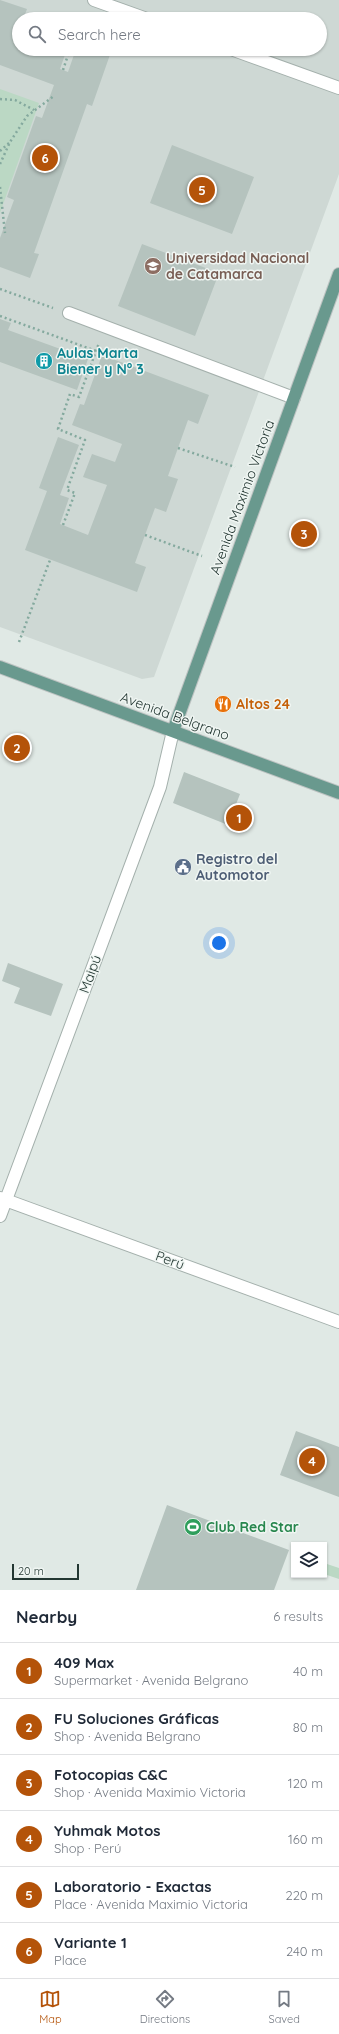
<!DOCTYPE html>
<html lang="en">
<head>
<meta charset="utf-8">
<style>
  body { margin:0; font-family:Quicksand,sans-serif; background:#f2f2f3; color:#1f2937 }
  .controls { position:absolute; right:12px; bottom:12px; display:grid; overflow:hidden; border-radius:0px; box-shadow:0 1px 3px #0004 }
  .controls button { width:36px; height:36px; display:grid; place-items:center; padding:0; border:0; border-bottom:1px solid #e0e1e3; background:#fff; color:#1f2937; font:20px sans-serif }
  .scale { position:absolute; left:12px; bottom:10px; width:67px; box-sizing:border-box; padding-left:4px; border:2px solid #233732; border-top:0; font-size:11px; line-height:14px; white-space:nowrap; color:#233732; -webkit-text-stroke:3px #f0f6f3; paint-order:stroke }
  .you { position:absolute; left:219px; top:943px; width:14px; height:14px; margin:-10px; border:3px solid #fff; border-radius:50%; background:#1a73e8; box-shadow:0 0 0 6px #1a73e833 }
  .badge { display:grid; place-items:center; width:26px; height:26px; border-radius:50%; background:#b45309; color:#fff; font-size:13px; font-weight:700 }
  .pin { position:absolute; translate:-50% -50%; border:2px solid #fff; box-shadow:0 1px 4px #0006 }
  .list { margin:0; padding:0; list-style:none }
  h2 { display:flex; justify-content:space-between; align-items:center; height:52px; margin:0; padding:0 16px; font-size:17px }
  h2 small { font-size:13px; font-weight:400; color:#747a83 }
  .list li { display:grid; grid-template-columns:26px 1fr auto; gap:12px; align-items:center; box-sizing:border-box; height:56px; padding:0 16px; border-top:1px solid #e0e1e3 }
  .list b { display:block; font-size:15px; white-space:nowrap }
  .list p { margin:0; font-size:13px; white-space:nowrap; color:#747a83 }
  .list em { font-size:13px; font-style:normal; color:#747a83 }
  .icon { flex:none; width:22px; height:22px; fill:none; stroke:currentColor; stroke-width:2; stroke-linecap:round; stroke-linejoin:round }
  .map { position:relative; flex:none; width:339px; height:1590px; overflow:hidden }
  .search { position:absolute; background:#fff; box-shadow:0 1px 3px #0004; left:12px; right:12px; top:12px; height:44px; display:flex; align-items:center; gap:10px; box-sizing:border-box; padding:0 14px; border-radius:22px; color:#747a83; font-size:15px }
  .sheet { height:388px; background:#fff }
  nav { display:flex; justify-content:space-around; align-items:center; box-sizing:border-box; height:56px; border-top:1px solid #e0e1e3; background:#fff; font-size:11px; color:#747a83 }
  nav a { display:grid; justify-items:center; gap:2px }
  nav .on { color:#b45309 }
  .map>svg:first-child { display:block }
  .built { fill:#ced8d4; fill-rule:evenodd }
  .green { fill:#bbd8c4 }
  .building { fill:#b5c3be }
  .lines { fill:none; stroke-linecap:round; stroke-linejoin:round }
  .minor-casing { stroke:#a4b0ac; stroke-width:14 }
  .major-casing { stroke:#bdc3c2; stroke-width:14 }
  .path { stroke:#84a99e; stroke-width:2.5; stroke-dasharray:2 3; stroke-linecap:butt }
  .minor { stroke:#fff; stroke-width:12 }
  .major { stroke:#69998e; stroke-width:12 }
  .labels { text-anchor:middle; stroke-width:3; stroke-linejoin:round; paint-order:stroke }
  .education-label { font-size:14px; font-weight:bold; fill:#785e54; stroke:#f0f6f3; text-anchor:start }
  .culture-label { font-size:14px; font-weight:bold; fill:#0d838f; stroke:#f0f6f3; text-anchor:start }
  .street-label { font-size:14px; fill:#233732; stroke:#f0f6f3 }
  .food-label { font-size:14px; font-weight:bold; fill:#c56008; stroke:#f0f6f3; text-anchor:start }
  .service-label { font-size:14px; font-weight:bold; fill:#4e5e75; stroke:#f0f6f3; text-anchor:start }
  .leisure-label { font-size:14px; font-weight:bold; fill:#27864d; stroke:#f0f6f3; text-anchor:start }
</style>
</head>
<body>
<div class="map">
<svg width="339" height="1590" viewBox="0 0 339 1590">
  <rect width="100%" height="100%" fill="#e0e9e5"/>
  <!-- built -->
  <path class="built" d="M0 0H339V174L154 677 142 679 0 627ZM19 19H320V49H19Z"/>
  <!-- green -->
  <path class="green" d="M0 89 39 103 0 213Z
    M324 1563 339 1568V1579L324 1574Z"/>
  <!-- building -->
  <path class="building" d="M0 0 27 9 24 17 30 19H19V49H67L60 69 68 72 76 49H112L92 106 87 104 34 253 39 254 30 278 0 267V238L14 200 7 197 36 116 42 118 54 85 0 65Z
    M172 145 254 177 232 234 150 203Z
    M142 244 219 273 195 336 118 306Z
    M0 319 11 323 8 330 88 359 77 390 0 362Z
    M102 355 209 395 198 424 188 420 168 476 178 479 166 512 155 508 145 535 135 563 146 567 137 592 25 550 47 491 39 488 58 437 79 445 60 495 69 498 60 524 88 535 107 485 83 477 92 454 115 462 122 444 72 425 80 404 84 405Z
    M184 772 240 794 228 825 173 803Z
    M8 963 63 984 51 1016 14 1003 20 988 2 981Z
    M296 1431 339 1447V1497L280 1475Z
    M167 1505 289 1550 274 1590H136Z"/>
  <g class="lines">
    <defs>
      <path id="minor" d="M94 0 147 19
        M231 49 339 88
        M69 313 294 398
        M0 1198 339 1322
        M0 1216 160 787 173 731"/>
      <path id="major" d="M0 667 339 793
        M173 731 339 274"/>
    </defs>
    <!-- minor casing -->
    <use href="#minor" class="minor-casing"/>
    <!-- major casing -->
    <use href="#major" class="major-casing"/>
    <!-- path -->
    <path class="path" d="M81 19 83 14
      M63 70 70 49
      M0 99 15 100 34 110
      M0 151 9 143
      M0 164 10 142 27 116 54 96
      M0 187 5 233
      M0 289 53 308
      M0 316 96 351
      M178 448 235 467
      M63 525 75 493 67 490 85 440 58 429 70 394 79 397 99 343
      M145 535 202 556
      M19 642 50 560"/>
    <!-- minor -->
    <use href="#minor" class="minor"/>
    <!-- major -->
    <use href="#major" class="major"/>
  </g>
  <!-- icons -->
  <defs>
    <symbol id="university-disc" viewBox="-11 -11 22 22"><circle r="9.5" fill="#8d6e63" stroke="#f0f6f3"/><path d="M0-5L7-2L0 1L-7-2ZM-4 1L0 2.5L4 1V4Q0 6-4 4Z" fill="#fff"/></symbol>
    <symbol id="building-disc" viewBox="-11 -11 22 22"><circle r="9.5" fill="#0f9aa8" stroke="#f0f6f3"/><path d="M-4-6H4V6H1V3H-1V6H-4ZM-2.5-4.3h1.7v1.8h-1.7ZM.8-4.3h1.7v1.8H.8ZM-2.5-1h1.7V.8h-1.7ZM.8-1h1.7V.8H.8Z" fill="#fff"/></symbol>
    <symbol id="restaurant-disc" viewBox="-11 -11 22 22"><circle r="9.5" fill="#e8710a" stroke="#f0f6f3"/><path d="M-5-6h1v4h1v-4h1v4h1v-4h1v5L-1.5 .5V6h-2V.5L-5-1ZM5-6V6H3V1.5H1.5Q1.5-4 5-6Z" fill="#fff"/></symbol>
    <symbol id="civic-disc" viewBox="-11 -11 22 22"><circle r="9.5" fill="#5c6f8a" stroke="#f0f6f3"/><path d="M-.6-6.5H3V-4.5H.6V-3L4-1V1h2V6H-6V1h2V-1L-.6-3ZM-1.2 2.5V6h2.4V2.5Z" fill="#fff"/></symbol>
    <symbol id="stadium-disc" viewBox="-11 -11 22 22"><circle r="9.5" fill="#2e9e5b" stroke="#f0f6f3"/><path d="M0-5a6.5 5 0 1 0 0 10a6.5 5 0 1 0 0-10ZM-3.5-1.8h7v3.6h-7Z" fill="#fff"/></symbol>
  </defs>
  <g fill-rule="evenodd">
    <use href="#university-disc" x="143" y="256" width="20" height="20"/>
    <use href="#building-disc" x="34" y="351" width="20" height="20"/>
    <use href="#restaurant-disc" x="213" y="694" width="20" height="20"/>
    <use href="#civic-disc" x="173" y="857" width="20" height="20"/>
    <use href="#stadium-disc" x="183" y="1517" width="20" height="20"/>
  </g>
  <g class="labels">
    <!-- education labels -->
    <g class="education-label">
      <text x="166" y="263">Universidad Nacional<tspan x="166" dy="16">de Catamarca</tspan></text>
    </g>
    <!-- culture labels -->
    <g class="culture-label">
      <text x="57" y="358">Aulas Marta<tspan x="57" dy="16">Biener y N° 3</tspan></text>
    </g>
    <!-- street labels -->
    <g class="street-label">
      <text transform="translate(242 497) rotate(-70)" y="5">Avenida Maximio Victoria</text>
      <text transform="translate(175 716) rotate(20)" y="5">Avenida Belgrano</text>
      <text transform="translate(90 974) rotate(-70)" y="5">Maipú</text>
      <text transform="translate(170 1260) rotate(20)" y="5">Perú</text>
    </g>
    <!-- food labels -->
    <g class="food-label">
      <text x="236" y="709">Altos 24</text>
    </g>
    <!-- service labels -->
    <g class="service-label">
      <text x="196" y="864">Registro del<tspan x="196" dy="16">Automotor</tspan></text>
    </g>
    <!-- leisure labels -->
    <g class="leisure-label">
      <text x="206" y="1532">Club Red Star</text>
    </g>
  </g>
</svg>
<div class="controls">
<button><svg class="icon" aria-label="layers" viewBox="0 0 24 24"><path d="M12 4l9 5-9 5-9-5zM3 14l9 5 9-5"/></svg></button>
</div>
<div class="scale">20 m</div>
<div class="you"></div>
<div class="pin badge" style="left:239px;top:818px">1</div>
<div class="pin badge" style="left:17px;top:748px">2</div>
<div class="pin badge" style="left:304px;top:534px">3</div>
<div class="pin badge" style="left:312px;top:1461px">4</div>
<div class="pin badge" style="left:202px;top:190px">5</div>
<div class="pin badge" style="left:45px;top:158px">6</div>
<div class="search"><svg class="icon" aria-label="search" viewBox="0 0 24 24"><circle cx="10" cy="10" r="6"/><path d="M15 15l6 6"/></svg>Search here</div>
</div>
<section class="sheet">
<h2>Nearby<small>6 results</small></h2>
<ul class="list">
<li><span class="badge">1</span><div><b>409 Max</b><p>Supermarket · Avenida Belgrano</p></div><em>40 m</em></li>
<li><span class="badge">2</span><div><b>FU Soluciones Gráficas</b><p>Shop · Avenida Belgrano</p></div><em>80 m</em></li>
<li><span class="badge">3</span><div><b>Fotocopias C&amp;C</b><p>Shop · Avenida Maximio Victoria</p></div><em>120 m</em></li>
<li><span class="badge">4</span><div><b>Yuhmak Motos</b><p>Shop · Perú</p></div><em>160 m</em></li>
<li><span class="badge">5</span><div><b>Laboratorio - Exactas</b><p>Place · Avenida Maximio Victoria</p></div><em>220 m</em></li>
<li><span class="badge">6</span><div><b>Variante 1</b><p>Place</p></div><em>240 m</em></li>
</ul>
</section>
<nav>
<a class="on"><svg class="icon" aria-label="map" viewBox="0 0 24 24"><path d="M3 6l6-2 6 2 6-2v14l-6 2-6-2-6 2zM9 4v14M15 6v14"/></svg>Map</a>
<a><svg class="icon" aria-label="directions" viewBox="0 0 24 24"><path d="M12 3l9 9-9 9-9-9zM9 14v-3h6M13 9l2 2-2 2"/></svg>Directions</a>
<a><svg class="icon" aria-label="saved" viewBox="0 0 24 24"><path d="M7 4h10v16l-5-4-5 4z"/></svg>Saved</a>
</nav>
</body>
</html>
